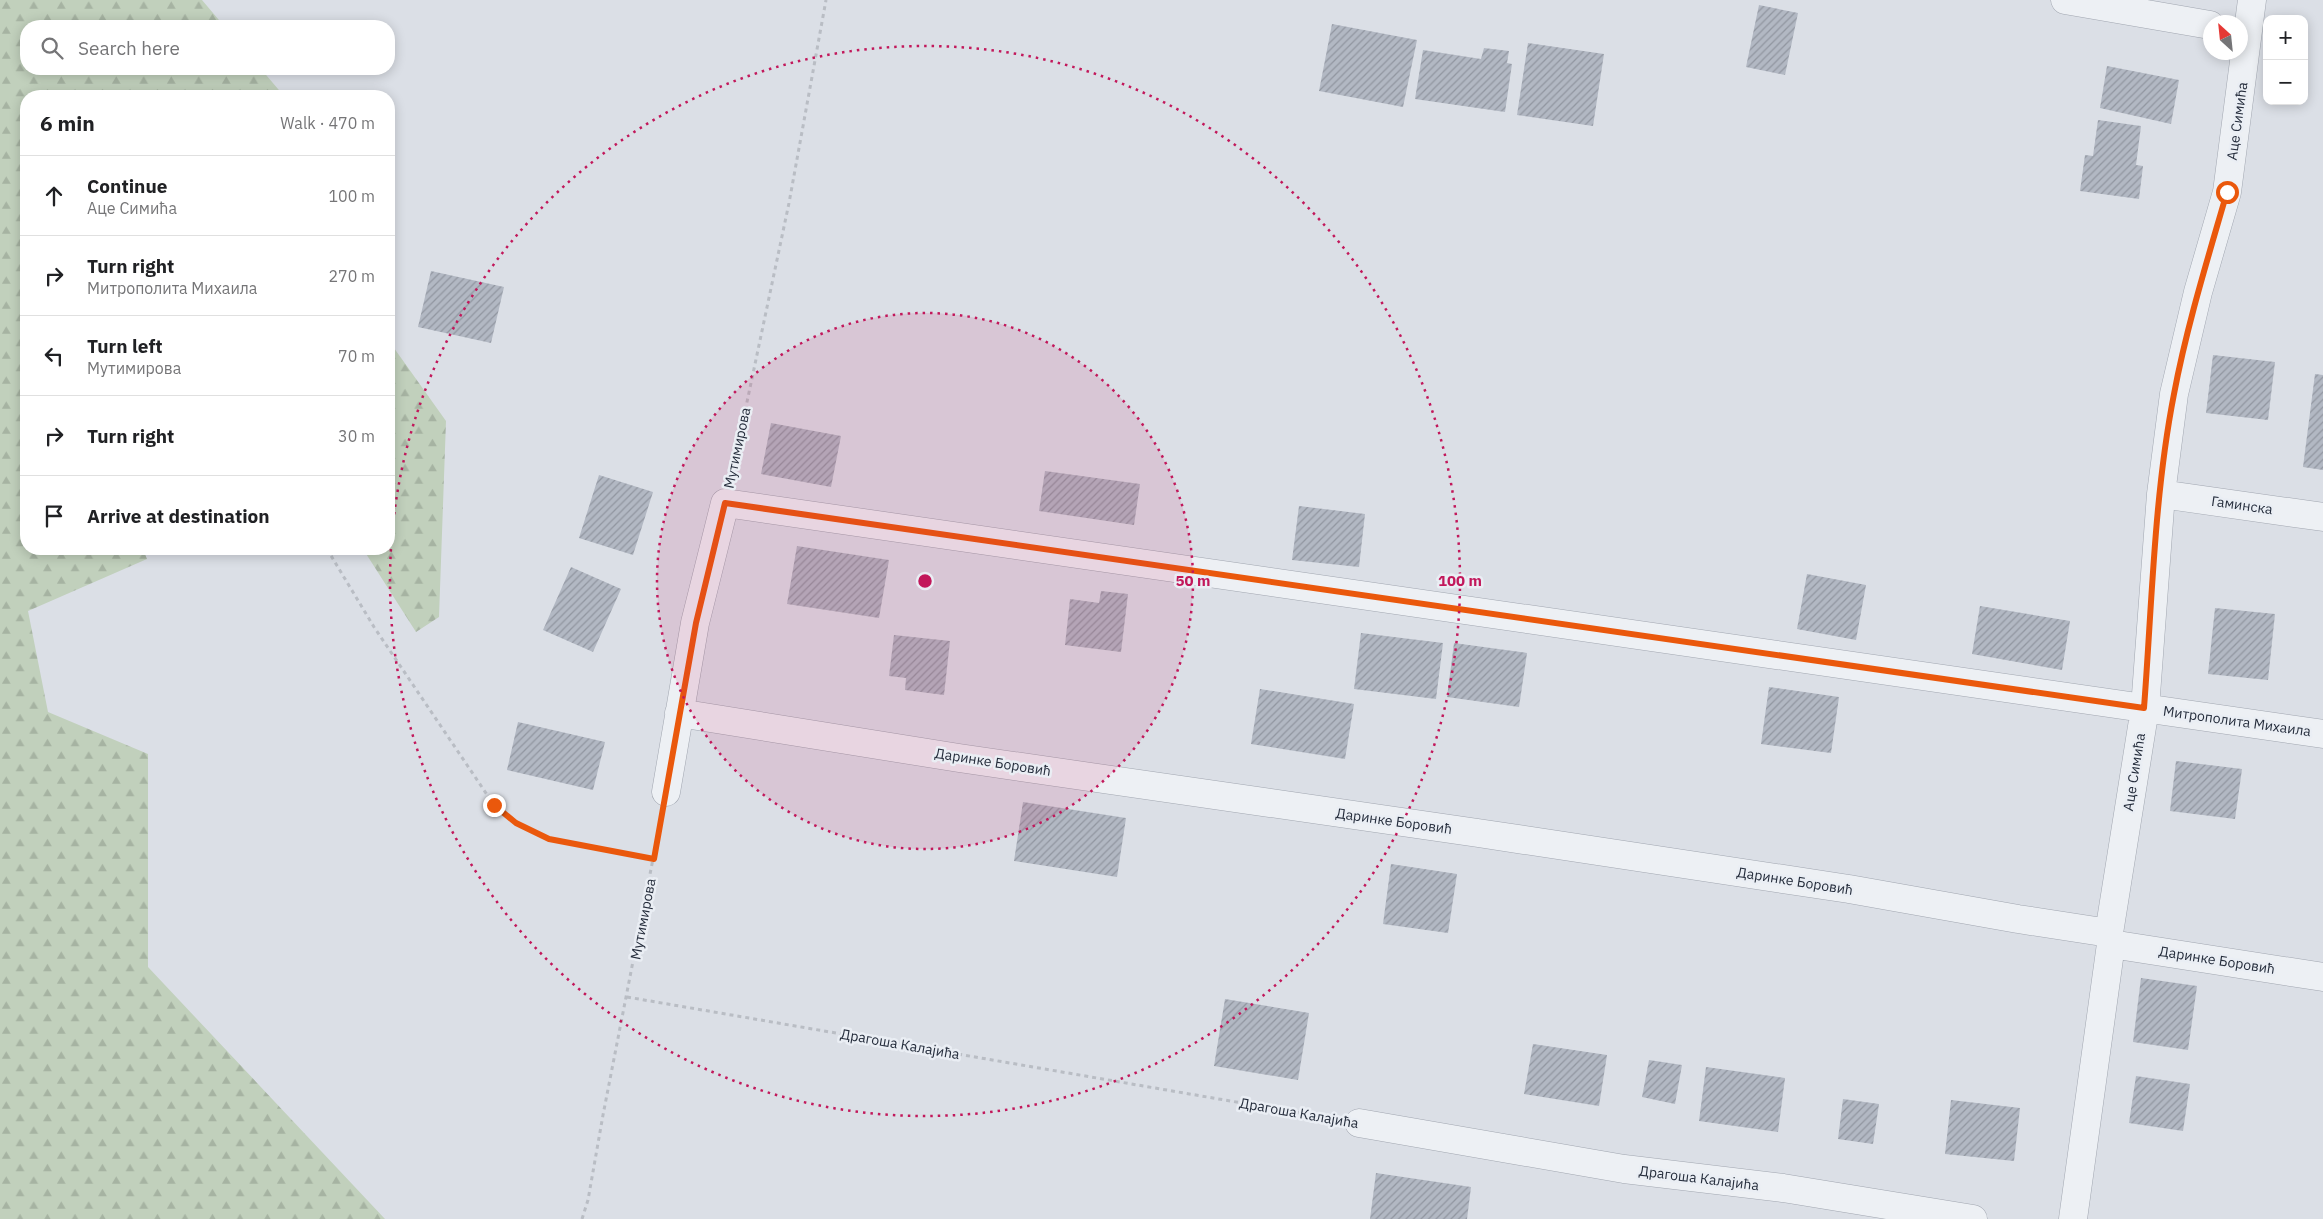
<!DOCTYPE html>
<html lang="en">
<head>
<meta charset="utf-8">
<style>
  body { margin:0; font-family:"IBM Plex Sans",sans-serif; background:#f2f2f2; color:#202124 }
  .controls { position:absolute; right:15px; top:15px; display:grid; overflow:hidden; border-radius:10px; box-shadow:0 2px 12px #0003 }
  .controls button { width:45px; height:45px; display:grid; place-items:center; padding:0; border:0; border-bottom:1px solid #e0e0e0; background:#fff; color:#202124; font:25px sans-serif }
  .compass { position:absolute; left:2203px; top:15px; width:45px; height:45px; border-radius:50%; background:#fff; box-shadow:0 2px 12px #0003; rotate:333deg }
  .stop { position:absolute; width:15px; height:15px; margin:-11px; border:4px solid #ea580c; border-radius:50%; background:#fff }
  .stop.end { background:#ea580c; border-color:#fff; box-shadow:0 1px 5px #0008 }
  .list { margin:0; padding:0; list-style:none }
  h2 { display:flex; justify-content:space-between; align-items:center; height:65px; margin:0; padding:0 20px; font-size:21px }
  h2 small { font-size:16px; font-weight:400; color:#757577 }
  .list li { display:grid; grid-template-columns:32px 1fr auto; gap:15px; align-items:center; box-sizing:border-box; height:80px; padding:0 20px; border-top:1px solid #e0e0e0 }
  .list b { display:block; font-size:19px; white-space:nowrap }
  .list p { margin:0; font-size:16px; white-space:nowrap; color:#757577 }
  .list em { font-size:16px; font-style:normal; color:#757577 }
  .icon { flex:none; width:28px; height:28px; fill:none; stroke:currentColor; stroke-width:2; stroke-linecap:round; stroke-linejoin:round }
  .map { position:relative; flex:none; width:2323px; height:1219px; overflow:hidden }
  .search { position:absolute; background:#fff; box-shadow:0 2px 12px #0003; left:20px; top:20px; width:375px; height:55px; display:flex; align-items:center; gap:12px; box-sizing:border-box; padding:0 18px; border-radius:20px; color:#757577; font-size:19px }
  .panel { position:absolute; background:#fff; box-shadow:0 2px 12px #0003; left:20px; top:90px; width:375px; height:465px; border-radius:20px }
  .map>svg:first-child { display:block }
  .forest { fill:url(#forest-firs) }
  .building { fill:url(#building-hatch) }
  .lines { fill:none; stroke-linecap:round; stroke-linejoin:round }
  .minor-casing { stroke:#a1a6b0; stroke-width:29 }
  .path { stroke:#b9bdc4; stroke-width:3; stroke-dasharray:4 4; stroke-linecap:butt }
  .minor { stroke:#edf0f4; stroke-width:28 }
  .route { stroke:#ea580c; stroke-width:6 }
  .ring { fill:none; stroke:#c2185b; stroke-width:2.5; stroke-dasharray:2.5 5 }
  .labels { text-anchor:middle; stroke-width:5; stroke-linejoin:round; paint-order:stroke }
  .street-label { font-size:14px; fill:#252d3c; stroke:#eaeef4 }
  .centre { fill:#c2185b; stroke:#eaeef4; stroke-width:2.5 }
  .ring-label { font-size:15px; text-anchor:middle; font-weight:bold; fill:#c2185b; stroke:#eaeef4; stroke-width:5; stroke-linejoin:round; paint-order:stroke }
</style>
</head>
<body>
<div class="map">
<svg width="2323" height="1219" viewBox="0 0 2323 1219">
  <defs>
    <pattern id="forest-firs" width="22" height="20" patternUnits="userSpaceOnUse" patternTransform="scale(1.25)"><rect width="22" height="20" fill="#c1d0bc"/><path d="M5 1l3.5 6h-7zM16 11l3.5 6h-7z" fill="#a6b3a2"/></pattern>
    <pattern id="building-hatch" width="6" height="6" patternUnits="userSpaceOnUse" patternTransform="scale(1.25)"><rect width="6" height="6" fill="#b2b8c3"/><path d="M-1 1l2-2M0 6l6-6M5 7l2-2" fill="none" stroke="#9196a0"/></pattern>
  </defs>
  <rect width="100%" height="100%" fill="#dbdfe6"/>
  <!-- forest -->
  <path class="forest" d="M0 0H202L224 26H26V69H261L284 96H26V549H143L147 559 28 611 48 712 148 754V967L385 1219H0Z
    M389 341 446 421 439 617 416 632 363 549H389Z"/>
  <!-- building -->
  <path class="building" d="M1759 5 1798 13 1785 75 1746 67Z
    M1332 24 1417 40 1403 107 1319 91Z
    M1528 43 1604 54 1593 126 1517 115Z
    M1484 48 1509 51 1507 63 1512 64 1505 112 1415 99 1423 50 1481 59Z
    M2107 66 2179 80 2171 124 2100 108Z
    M2098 120 2141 126 2136 165 2143 166 2139 199 2080 191 2085 155 2093 156Z
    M431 271 504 287 491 343 418 327Z
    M2213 355 2275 362 2268 420 2206 413Z
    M2315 374 2323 375V470L2303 467Z
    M771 423 841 436 831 487 761 474Z
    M1045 471 1140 484 1134 525 1039 511Z
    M599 475 653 492 633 555 579 538Z
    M1299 506 1365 514 1359 567 1292 560Z
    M797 546 889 560 879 618 787 604Z
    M571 567 621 589 593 652 543 630Z
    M1807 574 1866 585 1856 640 1797 629Z
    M1101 591 1128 594 1121 652 1065 645 1070 599 1099 603Z
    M1980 606 2070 621 2062 670 1972 654Z
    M2215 608 2275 614 2268 680 2208 674Z
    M1361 633 1443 643 1436 699 1354 689Z
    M894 635 950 641 944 695 905 690 906 678 889 676Z
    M1454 643 1527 653 1519 707 1447 697Z
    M1769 687 1839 697 1831 753 1761 744Z
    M1260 689 1354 704 1345 759 1251 744Z
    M518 722 605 742 593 790 507 770Z
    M2176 761 2242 769 2235 819 2170 811Z
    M1023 802 1126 818 1117 877 1014 861Z
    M1391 864 1457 874 1448 933 1383 924Z
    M2141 978 2197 986 2188 1050 2133 1042Z
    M1225 999 1309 1013 1298 1080 1214 1066Z
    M1533 1044 1607 1055 1599 1106 1524 1094Z
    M1649 1060 1682 1065 1675 1104 1642 1097Z
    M1706 1067 1785 1078 1778 1132 1699 1121Z
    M2136 1076 2190 1084 2183 1131 2129 1123Z
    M1843 1099 1879 1104 1873 1144 1838 1139Z
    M1951 1100 2020 1108 2014 1161 1945 1154Z
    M1376 1173 1471 1187 1467 1219H1370Z"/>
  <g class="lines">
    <defs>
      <path id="minor" d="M2065 0 2210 25
        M2161 494 2323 517
        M679 713 959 758 1478 833 1849 889 2018 919 2109 933
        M666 792 695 623 725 503 2323 734
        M2111 944 2323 977
        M1359 1123 1624 1169 1783 1188 1973 1219
        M2073 1219 2111 944 2109 933 2145 708 2161 494 2174 394 2198 292 2227 192 2252 0"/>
    </defs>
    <!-- minor casing -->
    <use href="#minor" class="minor-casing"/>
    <!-- path -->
    <path class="path" d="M732 473 789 203 826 0
      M327 549 374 627 494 805 516 823 549 839 654 859
      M627 997 1329 1118
      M582 1219 588 1200 603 1115 660 823"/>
    <!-- minor -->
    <use href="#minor" class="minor"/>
  </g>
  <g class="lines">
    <!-- route -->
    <path class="route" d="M494 805 516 823 549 839 654 859 696 623 725 503 2144 708C2152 604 2154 496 2174 394 2187 325 2208 258 2227 192"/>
  </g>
  <!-- distance rings -->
  <circle cx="925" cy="581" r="268" fill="#c2185b" fill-opacity=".12"/>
  <g class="ring">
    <circle cx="925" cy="581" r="268"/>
    <circle cx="925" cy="581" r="535"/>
  </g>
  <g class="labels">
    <!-- street labels -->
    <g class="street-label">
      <text transform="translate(2237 121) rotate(-82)" y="5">Аце Симића</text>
      <text transform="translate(737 448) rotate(-78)" y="5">Мутимирова</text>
      <text transform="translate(2242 505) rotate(8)" y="5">Гаминска</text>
      <text transform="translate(2237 721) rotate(8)" y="5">Митрополита Михаила</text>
      <text transform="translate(993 762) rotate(9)" y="5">Даринке Боровић</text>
      <text transform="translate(2134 772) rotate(-81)" y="5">Аце Симића</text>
      <text transform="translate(1394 821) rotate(8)" y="5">Даринке Боровић</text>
      <text transform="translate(1795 881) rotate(9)" y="5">Даринке Боровић</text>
      <text transform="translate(643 919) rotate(-79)" y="5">Мутимирова</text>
      <text transform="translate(2217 960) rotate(9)" y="5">Даринке Боровић</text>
      <text transform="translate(900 1044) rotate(10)" y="5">Драгоша Калајића</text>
      <text transform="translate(1299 1113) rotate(10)" y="5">Драгоша Калајића</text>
      <text transform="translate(1699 1178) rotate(7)" y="5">Драгоша Калајића</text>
    </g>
  </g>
  <circle cx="925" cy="581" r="8" class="centre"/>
  <g class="ring-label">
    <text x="1193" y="586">50 m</text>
    <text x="1460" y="586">100 m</text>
  </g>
</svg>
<div class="controls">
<button>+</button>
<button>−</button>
</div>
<svg class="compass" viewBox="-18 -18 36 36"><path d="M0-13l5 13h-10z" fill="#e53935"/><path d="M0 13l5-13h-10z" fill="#757577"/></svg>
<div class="stop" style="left:2227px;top:192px"></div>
<div class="stop end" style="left:494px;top:805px"></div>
<div class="search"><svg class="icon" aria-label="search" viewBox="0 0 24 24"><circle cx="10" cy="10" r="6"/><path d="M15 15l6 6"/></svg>Search here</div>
<section class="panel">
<h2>6 min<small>Walk · 470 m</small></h2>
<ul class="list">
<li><svg class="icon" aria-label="ahead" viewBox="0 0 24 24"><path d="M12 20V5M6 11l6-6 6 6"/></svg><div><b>Continue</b><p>Аце Симића</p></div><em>100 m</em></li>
<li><svg class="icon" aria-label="right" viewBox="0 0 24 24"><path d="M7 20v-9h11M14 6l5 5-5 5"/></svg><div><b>Turn right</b><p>Митрополита Михаила</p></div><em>270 m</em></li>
<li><svg class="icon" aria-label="left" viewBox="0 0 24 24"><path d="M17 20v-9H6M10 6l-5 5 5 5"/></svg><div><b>Turn left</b><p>Мутимирова</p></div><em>70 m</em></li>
<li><svg class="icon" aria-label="right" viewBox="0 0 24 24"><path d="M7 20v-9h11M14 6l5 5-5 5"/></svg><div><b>Turn right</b></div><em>30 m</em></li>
<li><svg class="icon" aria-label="arrive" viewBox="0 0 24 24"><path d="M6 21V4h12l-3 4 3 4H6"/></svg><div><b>Arrive at destination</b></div></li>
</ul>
</section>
</div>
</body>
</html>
